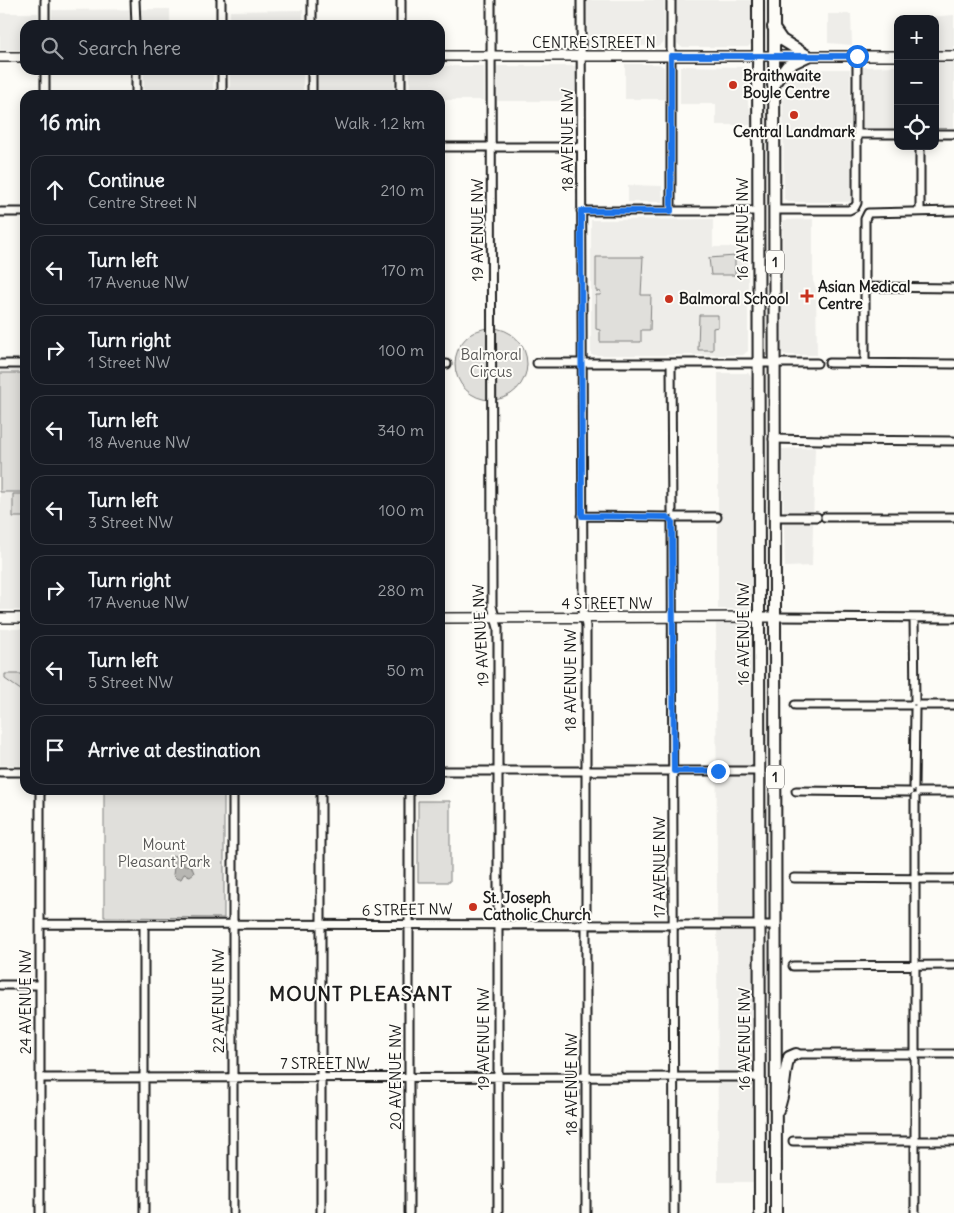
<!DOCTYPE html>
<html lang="en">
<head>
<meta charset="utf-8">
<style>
  body { margin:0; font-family:Delius,sans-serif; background:#242831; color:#f1f3f6 }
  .controls { position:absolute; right:15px; top:15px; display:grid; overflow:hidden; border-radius:10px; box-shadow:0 2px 12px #0003 }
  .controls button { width:45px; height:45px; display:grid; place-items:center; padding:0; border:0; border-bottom:1px solid #363941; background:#171b24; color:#f1f3f6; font:25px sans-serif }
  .stop { position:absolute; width:15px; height:15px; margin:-11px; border:4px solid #1a73e8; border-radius:50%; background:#fff }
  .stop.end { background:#1a73e8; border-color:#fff; box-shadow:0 1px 5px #0008 }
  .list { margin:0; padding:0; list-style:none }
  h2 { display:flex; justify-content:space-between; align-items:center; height:65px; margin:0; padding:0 20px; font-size:21px }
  h2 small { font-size:16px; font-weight:400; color:#9ea1a6 }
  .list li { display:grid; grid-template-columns:32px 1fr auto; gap:15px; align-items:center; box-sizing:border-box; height:70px; margin:0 10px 10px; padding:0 10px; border:1px solid #363941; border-radius:15px }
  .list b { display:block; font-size:19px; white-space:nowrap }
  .list p { margin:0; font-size:16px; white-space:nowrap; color:#9ea1a6 }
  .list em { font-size:16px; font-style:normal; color:#9ea1a6 }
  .icon { flex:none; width:28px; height:28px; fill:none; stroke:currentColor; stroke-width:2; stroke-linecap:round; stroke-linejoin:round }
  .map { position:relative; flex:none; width:954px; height:1213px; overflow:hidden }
  .search { position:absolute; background:#171b24; box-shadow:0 2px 12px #0003; left:20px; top:20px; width:425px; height:55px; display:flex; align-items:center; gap:12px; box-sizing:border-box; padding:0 18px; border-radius:15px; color:#9ea1a6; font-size:19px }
  .panel { position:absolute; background:#171b24; box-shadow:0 2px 12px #0003; left:20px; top:90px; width:425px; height:705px; border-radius:15px }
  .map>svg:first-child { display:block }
  .built { fill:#eeede9 }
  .green { fill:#e0dfdb; stroke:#7e7e7c }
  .water { fill:#b7b6b2; stroke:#797876 }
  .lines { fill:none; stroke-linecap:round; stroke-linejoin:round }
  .minor-casing { stroke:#1c1c1c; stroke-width:11 }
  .major-casing { stroke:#1c1c1c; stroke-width:12 }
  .highway-casing { stroke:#1c1c1c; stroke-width:14 }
  .minor { stroke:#fdfcf7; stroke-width:7 }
  .major { stroke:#fdfcf7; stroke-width:9 }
  .highway { stroke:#fdfcf7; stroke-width:10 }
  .route { stroke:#1a73e8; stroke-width:6 }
  .poi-dot { fill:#c8321e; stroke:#fdfcf7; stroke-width:2 }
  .labels { text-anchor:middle; stroke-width:4; stroke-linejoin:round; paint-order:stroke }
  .shield { fill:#fdfcf7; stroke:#605f5e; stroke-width:1 }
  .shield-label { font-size:14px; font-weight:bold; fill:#1c1c1c }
  .street-label { font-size:15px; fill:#1c1c1c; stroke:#fdfcf7 }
  .poi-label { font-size:15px; font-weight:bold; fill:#1c1c1c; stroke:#fdfcf7; text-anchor:start }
  .park-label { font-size:15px; fill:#575655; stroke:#fdfcf7 }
  .district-label { font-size:20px; font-weight:bold; letter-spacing:1px; fill:#1c1c1c; stroke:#fdfcf7 }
</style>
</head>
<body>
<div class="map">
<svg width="954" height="1213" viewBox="0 0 954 1213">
  <rect width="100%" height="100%" fill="#fdfcf7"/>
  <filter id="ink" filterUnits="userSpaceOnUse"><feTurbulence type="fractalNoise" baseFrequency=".02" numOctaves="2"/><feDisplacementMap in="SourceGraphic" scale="10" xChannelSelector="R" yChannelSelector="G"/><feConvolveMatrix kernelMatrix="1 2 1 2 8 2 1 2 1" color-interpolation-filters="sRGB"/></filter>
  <g filter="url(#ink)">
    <!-- built -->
    <path class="built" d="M587 0H664V42L659 46H594L588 41Z
      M677 0H752V43L748 47H681L677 43Z
      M170 9V25H52V10Z
      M303 10V25H230V11Z
      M0 13H38V25H25V50H0Z
      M828 14H851L852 45 828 43Z
      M954 15V128H935V19H926V17Z
      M625 64H659L664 67 665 99H625Z
      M440 66H484V100H440V95H410V70H440Z
      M497 66H576L575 101H497Z
      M680 66 748 67V104L752 113V125H716V104H680Z
      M898 66V128H863V67Z
      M792 69H850L851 202H789L784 199 783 99 785 81Z
      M144 70H213V95H144Z
      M230 70H303V95H230Z
      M318 70H394V95H317Z
      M628 185 662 186 663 202H628Z
      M713 219V247H748V351L743 355H591V220Z
      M813 219V281L816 288 817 355H787L782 353 783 220Z
      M0 370H25V610H0Z
      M718 373H748L752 378 753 602 748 609H718Z
      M815 447 812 566 785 567 782 449Z
      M716 618H759L760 1182H718Z
      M0 629H25V765H0Z"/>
    <!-- green -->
    <path class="green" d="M735 256V275H711L709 258Z
      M596 257H643L641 295H651L650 330H641V342H600V330L596 329V295H600L601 292 596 291Z
      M699 315H718V327L713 328V350H698Z
      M455 364a36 36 0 1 1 72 0a36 36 0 1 1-72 0Z
      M0 373H25V492H0Z
      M13 494H25V517H13Z
      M5 674H25V693L5 679Z
      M104 790H224V918L104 917Z
      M418 801H450V882H418Z"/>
    <!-- water -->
    <path class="water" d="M184 855V866L191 865 194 873 190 876 184 874 181 879H177L173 875 174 867 170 859 172 856Z"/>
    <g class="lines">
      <defs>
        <path id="minor" d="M45 0V25
          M135 0 136 25
          M221 0V25
          M312 0V25
          M401 0V25
          M491 0 492 606 498 628V1213
          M581 0 583 610 586 626V1213
          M136 70V95
          M222 70V95
          M312 70V95
          M401 70V95
          M45 95V70
          M857 134H898
          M935 134H954
          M920 146V211
          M440 147H581
          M775 210H849L855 207 857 203V56
          M581 211H758
          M671 211V0
          M0 212H25
          M865 287 954 288
          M537 363H817
          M829 363 954 364
          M865 363V219L868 213 954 211
          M0 364H25
          M440 364H447
          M671 364 672 512
          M773 439 821 440
          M826 440 954 441
          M582 516 667 517
          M676 517H717
          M774 517H817
          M825 517H954
          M672 521 674 1213
          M775 617 954 618
          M914 618 915 701
          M795 705H910
          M919 705H954
          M440 771H759
          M0 772H25
          M914 787 915 709
          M233 790V1213
          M321 790V1213
          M409 790V1213
          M796 791 909 792
          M919 792H954
          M794 878 954 879
          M40 924 774 925
          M144 925V1213
          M793 966 954 965
          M0 985H40
          M796 1054H954
          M40 1078 760 1077
          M793 1141H954
          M40 1213V790
          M915 1213V797"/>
        <path id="major" d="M440 56H898
          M935 56H954
          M0 57H25
          M0 618H25
          M440 618 775 617"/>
        <path id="highway" d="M758 0 760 1213
          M774 0 776 1213
          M773 27 782 40 808 56
          M773 85 787 66 808 56
          M778 1110C786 1091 783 1076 789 1057L796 1054"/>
      </defs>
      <!-- minor casing -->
      <use href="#minor" class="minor-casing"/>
      <!-- major casing -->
      <use href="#major" class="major-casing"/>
      <!-- highway casing -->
      <use href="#highway" class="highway-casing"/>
      <!-- minor -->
      <use href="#minor" class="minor"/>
      <!-- major -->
      <use href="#major" class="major"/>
      <!-- highway -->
      <use href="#highway" class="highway"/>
    </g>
  </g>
  <g class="lines" filter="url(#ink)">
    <!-- route -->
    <path class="route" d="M718 771H674L672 521 667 517 582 516 581 211H671V56H857"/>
  </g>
  <!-- markers -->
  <g class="poi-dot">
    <circle cx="733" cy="85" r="5"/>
    <circle cx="794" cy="115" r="5"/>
    <path d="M804.5 288.5h5v5h5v5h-5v5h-5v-5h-5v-5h5z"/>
    <circle cx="669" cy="299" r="5"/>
    <circle cx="473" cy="907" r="5"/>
  </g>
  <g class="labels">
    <!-- shield labels -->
    <g class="shield">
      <rect x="766" y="250.5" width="18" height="23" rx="4"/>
      <rect x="766" y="765.5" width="18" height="23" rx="4"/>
    </g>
    <g class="shield-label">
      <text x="775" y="267">1</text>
      <text x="775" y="782">1</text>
    </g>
    <!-- street labels -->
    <g class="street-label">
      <text x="594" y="48">CENTRE STREET N</text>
      <text transform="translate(568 140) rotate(-90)" y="5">18 AVENUE NW</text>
      <text transform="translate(743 229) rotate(-90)" y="5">16 AVENUE NW</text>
      <text transform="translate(478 230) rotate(-90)" y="5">19 AVENUE NW</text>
      <text x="607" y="609">4 STREET NW</text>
      <text transform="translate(744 634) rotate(-90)" y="5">16 AVENUE NW</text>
      <text transform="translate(481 635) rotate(-93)" y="5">19 AVENUE NW</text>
      <text transform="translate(571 680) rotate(-90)" y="5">18 AVENUE NW</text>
      <text transform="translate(660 867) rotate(-90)" y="5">17 AVENUE NW</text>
      <text transform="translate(407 910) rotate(-1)" y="5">6 STREET NW</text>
      <text transform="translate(219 1001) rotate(-90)" y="5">22 AVENUE NW</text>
      <text transform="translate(26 1002) rotate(-90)" y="5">24 AVENUE NW</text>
      <text transform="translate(484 1039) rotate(-90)" y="5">19 AVENUE NW</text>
      <text transform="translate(745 1039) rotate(-90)" y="5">16 AVENUE NW</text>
      <text x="325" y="1069">7 STREET NW</text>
      <text transform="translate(396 1077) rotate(-90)" y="5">20 AVENUE NW</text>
      <text transform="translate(572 1084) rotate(-90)" y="5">18 AVENUE NW</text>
    </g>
    <!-- poi labels -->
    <g class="poi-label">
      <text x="743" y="81">Braithwaite<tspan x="743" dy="17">Boyle Centre</tspan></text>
      <text x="794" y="137" text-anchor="middle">Central Landmark</text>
      <text x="818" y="292">Asian Medical<tspan x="818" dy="17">Centre</tspan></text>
      <text x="679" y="304">Balmoral School</text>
      <text x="483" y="903">St. Joseph<tspan x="483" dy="17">Catholic Church</tspan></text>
    </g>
    <!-- park labels -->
    <g class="park-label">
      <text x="491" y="360">Balmoral<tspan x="491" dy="17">Circus</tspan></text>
      <text x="164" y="850">Mount<tspan x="164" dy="17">Pleasant Park</tspan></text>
    </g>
    <!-- district labels -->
    <g class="district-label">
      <text x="361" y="1001">MOUNT PLEASANT</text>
    </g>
  </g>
</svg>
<div class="controls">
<button>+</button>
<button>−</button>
<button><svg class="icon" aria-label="locate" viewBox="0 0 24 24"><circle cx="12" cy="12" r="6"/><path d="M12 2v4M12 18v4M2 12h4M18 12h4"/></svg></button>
</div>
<div class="stop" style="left:857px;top:56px"></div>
<div class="stop end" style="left:718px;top:771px"></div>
<div class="search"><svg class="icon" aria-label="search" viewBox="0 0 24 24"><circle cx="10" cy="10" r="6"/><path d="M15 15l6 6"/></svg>Search here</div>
<section class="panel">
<h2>16 min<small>Walk · 1.2 km</small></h2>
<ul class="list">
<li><svg class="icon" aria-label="ahead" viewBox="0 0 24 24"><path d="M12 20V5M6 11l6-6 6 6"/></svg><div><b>Continue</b><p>Centre Street N</p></div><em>210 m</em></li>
<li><svg class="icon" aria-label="left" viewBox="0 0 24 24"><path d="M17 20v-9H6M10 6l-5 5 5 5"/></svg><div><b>Turn left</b><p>17 Avenue NW</p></div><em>170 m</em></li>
<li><svg class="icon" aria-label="right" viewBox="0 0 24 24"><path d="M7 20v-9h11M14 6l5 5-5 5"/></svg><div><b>Turn right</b><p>1 Street NW</p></div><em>100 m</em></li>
<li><svg class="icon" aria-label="left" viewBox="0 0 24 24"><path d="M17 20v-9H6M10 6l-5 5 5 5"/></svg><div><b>Turn left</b><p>18 Avenue NW</p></div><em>340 m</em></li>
<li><svg class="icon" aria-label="left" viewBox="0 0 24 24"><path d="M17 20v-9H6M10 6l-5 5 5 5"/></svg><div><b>Turn left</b><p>3 Street NW</p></div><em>100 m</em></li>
<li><svg class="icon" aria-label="right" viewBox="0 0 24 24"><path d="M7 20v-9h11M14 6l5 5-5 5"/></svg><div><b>Turn right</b><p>17 Avenue NW</p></div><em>280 m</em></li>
<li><svg class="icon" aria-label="left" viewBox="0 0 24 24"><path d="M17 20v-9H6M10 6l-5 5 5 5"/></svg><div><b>Turn left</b><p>5 Street NW</p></div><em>50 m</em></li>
<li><svg class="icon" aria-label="arrive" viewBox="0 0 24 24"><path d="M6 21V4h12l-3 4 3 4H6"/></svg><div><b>Arrive at destination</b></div></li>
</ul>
</section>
</div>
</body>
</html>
